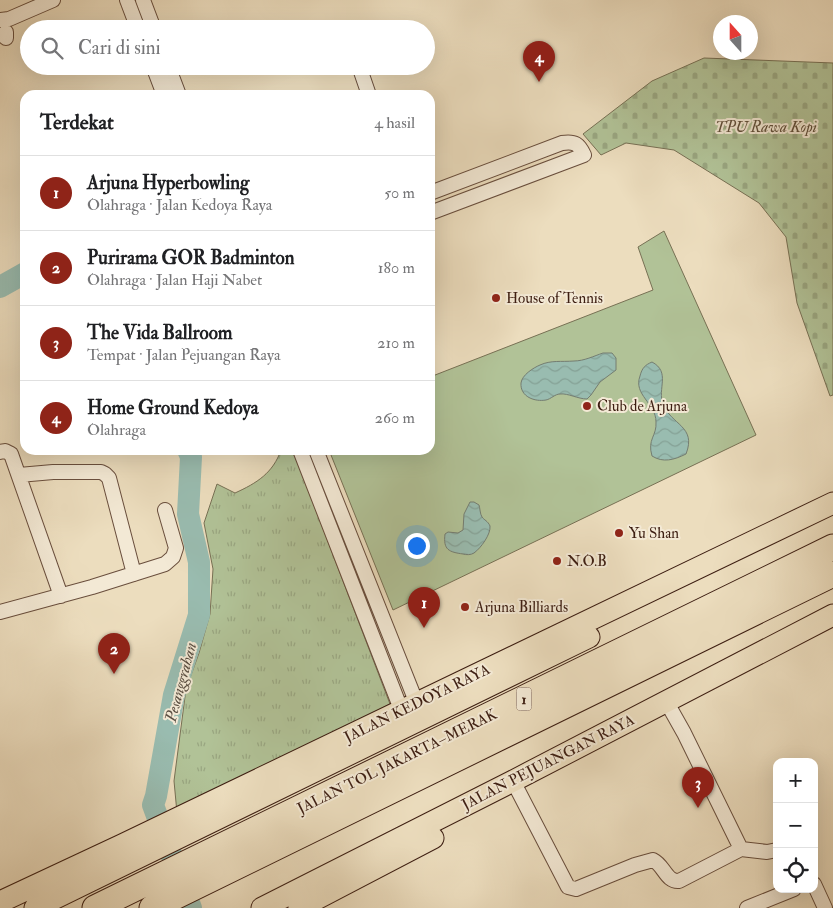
<!DOCTYPE html>
<html lang="id">
<head>
<meta charset="utf-8">
<style>
  body { margin:0; font-family:"IM FELL Double Pica",serif; background:#f2f2f2; color:#202124 }
  .controls { position:absolute; right:15px; bottom:15px; display:grid; overflow:hidden; border-radius:10px; box-shadow:0 5px 20px #0002 }
  .controls button { width:45px; height:45px; display:grid; place-items:center; padding:0; border:0; border-bottom:1px solid #e0e0e0; background:#fff; color:#202124; font:25px sans-serif }
  .compass { position:absolute; left:713px; top:15px; width:45px; height:45px; border-radius:50%; background:#fff; box-shadow:0 5px 20px #0002; rotate:339deg }
  .you { position:absolute; left:416px; top:545px; width:18px; height:18px; margin:-12px; border:4px solid #fff; border-radius:50%; background:#1a73e8; box-shadow:0 0 0 8px #1a73e833 }
  .badge { display:grid; place-items:center; width:32px; height:32px; border-radius:50%; background:#8f2418; color:#fff; font-size:16px; font-weight:700 }
  .pin { position:absolute; translate:-50% -41px; filter:drop-shadow(0 1px 2px #0008) }
  .pin::after { content:''; position:absolute; top:26px; width:18px; height:15px; background:inherit; clip-path:polygon(0 0,100% 0,50% 100%) }
  .list { margin:0; padding:0; list-style:none }
  h2 { display:flex; justify-content:space-between; align-items:center; height:65px; margin:0; padding:0 20px; font-size:21px }
  h2 small { font-size:16px; font-weight:400; color:#757577 }
  .list li { display:grid; grid-template-columns:32px 1fr auto; gap:15px; align-items:center; box-sizing:border-box; height:75px; padding:0 20px; border-top:1px solid #e0e0e0 }
  .list b { display:block; font-size:19px; white-space:nowrap }
  .list p { margin:0; font-size:16px; white-space:nowrap; color:#757577 }
  .list em { font-size:16px; font-style:normal; color:#757577 }
  .icon { flex:none; width:28px; height:28px; fill:none; stroke:currentColor; stroke-width:2; stroke-linecap:round; stroke-linejoin:round }
  .map { position:relative; flex:none; width:833px; height:908px; overflow:hidden }
  .search { position:absolute; background:#fff; box-shadow:0 5px 20px #0002; left:20px; top:20px; width:415px; height:55px; display:flex; align-items:center; gap:12px; box-sizing:border-box; padding:0 18px; border-radius:28px; color:#757577; font-size:19px }
  .panel { position:absolute; background:#fff; box-shadow:0 5px 20px #0002; left:20px; top:90px; width:415px; height:365px; border-radius:15px }
  .map>svg:first-child { display:block }
  .grass { fill:url(#grass-tufts); stroke:#777054 }
  .cemetery { fill:url(#cemetery-stones); stroke:#777054 }
  .park { fill:#b1c297; stroke:#777054 }
  .water { fill:url(#water-waves); stroke:#747d71 }
  .lines { fill:none; stroke-linecap:round; stroke-linejoin:round }
  .river { stroke:#99bcb0; stroke-width:22 }
  .minor-casing { stroke:#694e3d; stroke-width:16 }
  .primary-casing { stroke:#3d1e12; stroke-width:23 }
  .motorway-casing { stroke:#3d1e12; stroke-width:27 }
  .minor { stroke:#f3e9d5; stroke-width:14 }
  .primary { stroke:#ecddbe; stroke-width:21 }
  .motorway { stroke:#ecddbe; stroke-width:25 }
  .poi-dot { fill:#8f2418; stroke:#f3e9d5; stroke-width:2 }
  .labels { text-anchor:middle; stroke-width:4; stroke-linejoin:round; paint-order:stroke }
  .shield { fill:#f3e9d5; stroke:#745b4c; stroke-width:1 }
  .shield-label { font-size:14px; font-weight:bold; fill:#3d1e12 }
  .park-label { font-size:15px; font-style:italic; fill:#604f3a; stroke:#f3e9d5 }
  .poi-label { font-size:15px; fill:#3d1e12; stroke:#f3e9d5; text-anchor:start }
  .street-label { font-size:15px; fill:#3d1e12; stroke:#f3e9d5 }
  .water-label { font-size:16px; font-style:italic; fill:#594d41; stroke:#f3e9d5 }
</style>
</head>
<body>
<div class="map">
<svg width="833" height="908" viewBox="0 0 833 908">
  <defs>
    <pattern id="grass-tufts" width="24" height="20" patternUnits="userSpaceOnUse" patternTransform="scale(1.25)"><rect width="24" height="20" fill="#b1c297"/><path d="M3 7l-1-3M5 7V3M7 7l1-3M15 17l-1-3M17 17v-4M19 17l1-3" fill="none" stroke="#99a681"/></pattern>
    <pattern id="cemetery-stones" width="16" height="16" patternUnits="userSpaceOnUse" patternTransform="scale(1.25)"><rect width="16" height="16" fill="#b1c297"/><path d="M2 7V4a2 2 0 0 1 4 0v3zM10 15v-3a2 2 0 0 1 4 0v3z" fill="#99a681"/></pattern>
    <pattern id="water-waves" width="16" height="10" patternUnits="userSpaceOnUse" patternTransform="scale(1.25)"><rect width="16" height="10" fill="#99bcb0"/><path d="M0 5q4-4 8 0t8 0" fill="none" stroke="#85a196"/></pattern>
  </defs>
  <rect width="100%" height="100%" fill="#ecddbe"/>
  <filter id="stains"><feTurbulence type="fractalNoise" baseFrequency=".004" numOctaves="4"/><feColorMatrix values="0 0 0 0 .2 0 0 0 0 .09 0 0 0 0 .02 0 0 0 .5 -.17"/></filter>
  <radialGradient id="worn" r=".72"><stop offset=".6" stop-color="#630" stop-opacity="0"/><stop offset="1" stop-color="#630" stop-opacity=".3"/></radialGradient>
  <!-- grass -->
  <path class="grass" d="M281 450H293L390 704 177 813 174 781 186 689 199 653 210 614 213 569 204 523 217 484 235 493C257 483 273 473 281 450Z"/>
  <!-- cemetery -->
  <path class="cemetery" d="M704 58 833 63V395L830 396 797 303 786 237 759 203 674 150 626 143 601 155 583 134 652 81Z"/>
  <!-- park -->
  <path class="park" d="M664 231 756 435 393 610 329 450H430V377L653 290 638 247Z"/>
  <!-- water -->
  <path class="water" d="M603 353H612L616 358V370L600 382 591 395 587 399C578 399 568 393 560 394 555 394 551 399 546 400 535 402 520 397 521 383 522 375 533 368 540 365 551 360 561 362 574 361 584 361 594 356 603 353Z
    M652 362C671 372 657 389 663 404 671 425 697 426 686 454 674 460 663 463 652 456 647 439 657 436 656 422 656 403 633 395 640 376 642 368 645 365 652 362Z
    M470 502H474L479 505C480 508 480 514 482 517 484 520 488 521 490 526 491 534 481 548 474 553 471 555 466 555 463 554 449 552 443 550 445 534L448 532 458 533 463 530 464 514Z"/>
  <g class="lines">
    <!-- river -->
    <path class="river" d="M0 287 25 273
      M188 450 191 457 188 514 199 562V615L174 695 156 796 153 805 191 908"/>
    <defs>
      <path id="minor" d="M127 0 138 29
        M143 0 154 29
        M0 20 9 19 53 0
        M6 32V38
        M153 66 164 95
        M168 66 179 95
        M359 66 369 95
        M430 193 562 143C575 141 579 144 584 155L430 213
        M300 450 404 717
        M316 450 419 709
        M0 452 5 451 11 454 61 596
        M19 475 53 472H101L105 474 109 478 134 574
        M0 612 92 587 165 564 173 557 176 548 165 510
        M513 781 568 887 576 889 635 865 653 860C664 865 666 882 679 881L741 849 684 733 666 701
        M741 849 767 852 777 850
        M814 884 825 908
        M747 908 794 889"/>
      <path id="primary" d="M0 902 122 845 833 503
        M35 908 589 637
        M262 908 513 781 833 615
        M299 908 433 838"/>
      <path id="motorway" d="M95 908 833 547
        M152 908 833 574"/>
    </defs>
    <!-- minor casing -->
    <use href="#minor" class="minor-casing"/>
    <!-- primary casing -->
    <use href="#primary" class="primary-casing"/>
    <!-- motorway casing -->
    <use href="#motorway" class="motorway-casing"/>
    <!-- minor -->
    <use href="#minor" class="minor"/>
    <!-- primary -->
    <use href="#primary" class="primary"/>
    <!-- motorway -->
    <use href="#motorway" class="motorway"/>
  </g>
  <!-- markers -->
  <g class="poi-dot">
    <circle cx="496" cy="298" r="5"/>
    <circle cx="587" cy="406" r="5"/>
    <circle cx="619" cy="533" r="5"/>
    <circle cx="557" cy="561" r="5"/>
    <circle cx="465" cy="607" r="5"/>
  </g>
  <g class="labels">
    <!-- shield labels -->
    <rect class="shield" x="516.5" y="687.5" width="15" height="23" rx="4"/>
    <g class="shield-label">
      <text x="524" y="704">1</text>
    </g>
    <!-- park labels -->
    <g class="park-label">
      <text x="766" y="132">TPU Rawa Kopi</text>
    </g>
    <!-- poi labels -->
    <g class="poi-label">
      <text x="506" y="303">House of Tennis</text>
      <text x="597" y="411">Club de Arjuna</text>
      <text x="629" y="538">Yu Shan</text>
      <text x="567" y="566">N.O.B</text>
      <text x="475" y="612">Arjuna Billiards</text>
    </g>
    <!-- street labels -->
    <g class="street-label">
      <text transform="translate(417 703) rotate(-26)" y="5">JALAN KEDOYA RAYA</text>
      <text transform="translate(397 761) rotate(-26)" y="5">JALAN TOL JAKARTA–MERAK</text>
      <text transform="translate(548 762) rotate(-27)" y="5">JALAN PEJUANGAN RAYA</text>
    </g>
    <!-- water labels -->
    <g class="water-label">
      <text transform="translate(180 682) rotate(-75)" y="6">Pesanggrahan</text>
    </g>
  </g>
  <rect width="100%" height="100%" filter="url(#stains)"/>
  <rect width="100%" height="100%" fill="url(#worn)"/>
</svg>
<div class="controls">
<button>+</button>
<button>−</button>
<button><svg class="icon" aria-label="locate" viewBox="0 0 24 24"><circle cx="12" cy="12" r="6"/><path d="M12 2v4M12 18v4M2 12h4M18 12h4"/></svg></button>
</div>
<svg class="compass" viewBox="-18 -18 36 36"><path d="M0-13l5 13h-10z" fill="#e53935"/><path d="M0 13l5-13h-10z" fill="#757577"/></svg>
<div class="you"></div>
<div class="pin badge" style="left:424px;top:628px">1</div>
<div class="pin badge" style="left:114px;top:674px">2</div>
<div class="pin badge" style="left:698px;top:808px">3</div>
<div class="pin badge" style="left:539px;top:82px">4</div>
<div class="search"><svg class="icon" aria-label="search" viewBox="0 0 24 24"><circle cx="10" cy="10" r="6"/><path d="M15 15l6 6"/></svg>Cari di sini</div>
<section class="panel">
<h2>Terdekat<small>4 hasil</small></h2>
<ul class="list">
<li><span class="badge">1</span><div><b>Arjuna Hyperbowling</b><p>Olahraga · Jalan Kedoya Raya</p></div><em>50 m</em></li>
<li><span class="badge">2</span><div><b>Purirama GOR Badminton</b><p>Olahraga · Jalan Haji Nabet</p></div><em>180 m</em></li>
<li><span class="badge">3</span><div><b>The Vida Ballroom</b><p>Tempat · Jalan Pejuangan Raya</p></div><em>210 m</em></li>
<li><span class="badge">4</span><div><b>Home Ground Kedoya</b><p>Olahraga</p></div><em>260 m</em></li>
</ul>
</section>
</div>
</body>
</html>
